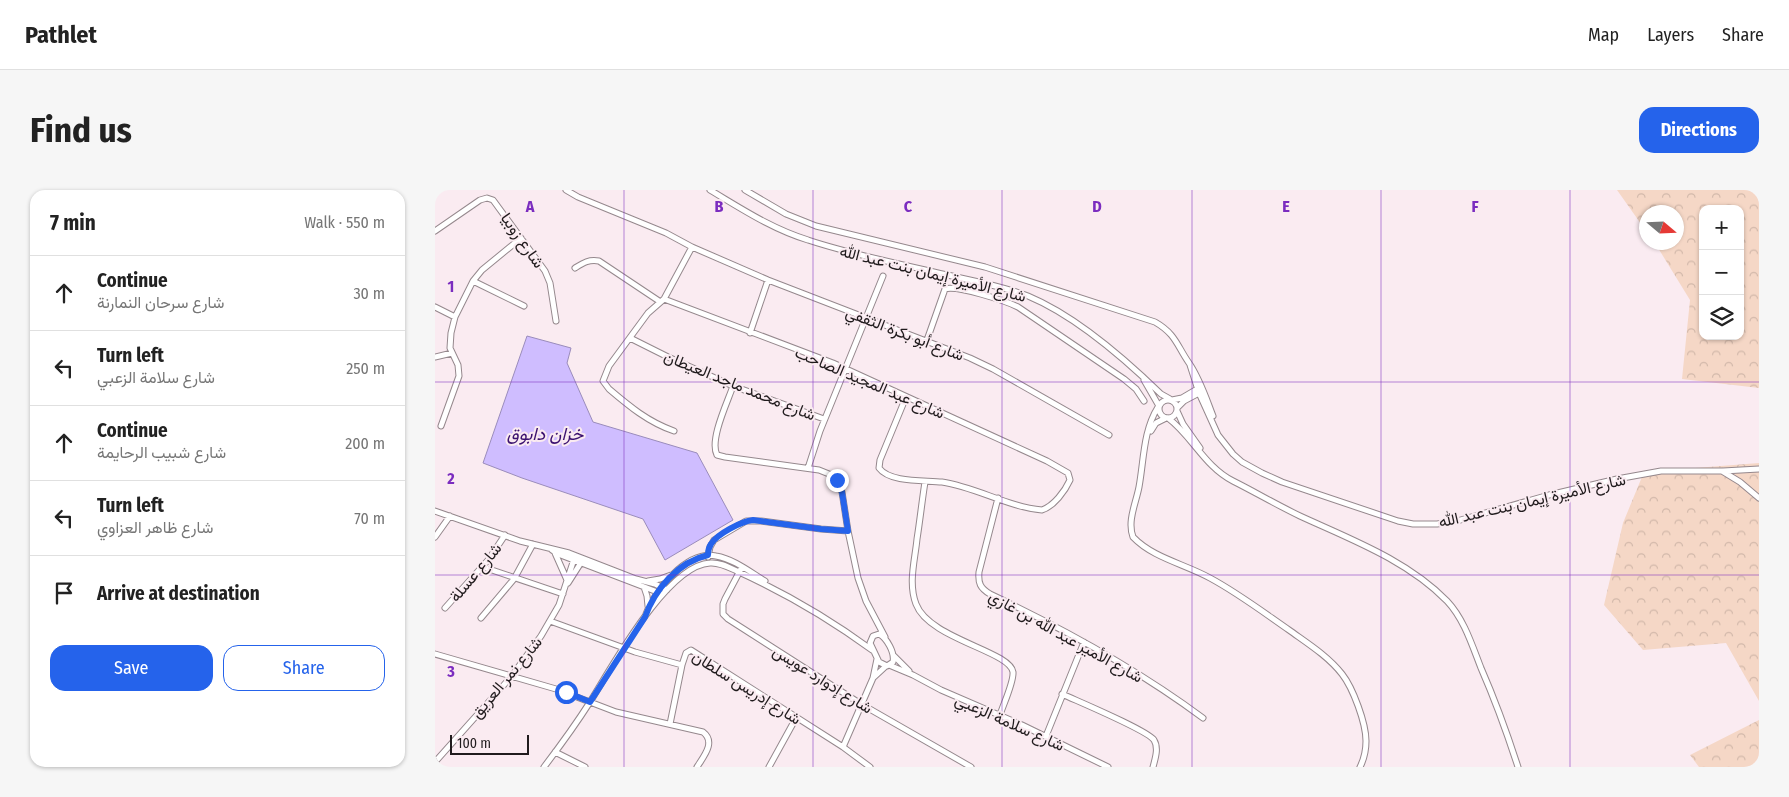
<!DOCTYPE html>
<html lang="en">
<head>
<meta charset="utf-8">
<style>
  body { margin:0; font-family:"Fira Sans Condensed",Vazirmatn,sans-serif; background:#f6f6f6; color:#222 }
  .controls { position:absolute; right:15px; top:15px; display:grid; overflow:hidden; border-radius:10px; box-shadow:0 1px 4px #0004 }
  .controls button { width:45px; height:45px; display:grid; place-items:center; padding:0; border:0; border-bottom:1px solid #e0e0e0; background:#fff; color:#222; font:25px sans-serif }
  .compass { position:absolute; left:1204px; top:15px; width:45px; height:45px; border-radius:50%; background:#fff; box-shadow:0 1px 4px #0004; rotate:109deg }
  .scale { position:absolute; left:15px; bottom:12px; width:79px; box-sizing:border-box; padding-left:5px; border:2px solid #201b1d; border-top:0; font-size:14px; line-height:18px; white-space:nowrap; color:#201b1d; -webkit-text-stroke:4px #faebf1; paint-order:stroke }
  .stop { position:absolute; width:15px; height:15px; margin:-11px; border:4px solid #2563eb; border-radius:50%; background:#fff }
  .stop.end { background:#2563eb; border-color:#fff; box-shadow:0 1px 5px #0008 }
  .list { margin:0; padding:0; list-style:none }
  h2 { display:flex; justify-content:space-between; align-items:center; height:65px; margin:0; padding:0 20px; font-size:21px }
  h2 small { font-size:16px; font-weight:400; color:#767676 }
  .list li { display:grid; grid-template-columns:32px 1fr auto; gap:15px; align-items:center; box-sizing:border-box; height:75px; padding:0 20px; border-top:1px solid #e0e0e0 }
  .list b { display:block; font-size:19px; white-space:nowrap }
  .list p { margin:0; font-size:16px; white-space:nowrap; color:#767676 }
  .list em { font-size:16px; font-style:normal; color:#767676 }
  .actions { display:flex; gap:10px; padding:15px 20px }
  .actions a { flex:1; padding:11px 0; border:1px solid #2563eb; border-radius:15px; text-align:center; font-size:18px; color:#2563eb }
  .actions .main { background:#2563eb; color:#fff }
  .icon { flex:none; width:28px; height:28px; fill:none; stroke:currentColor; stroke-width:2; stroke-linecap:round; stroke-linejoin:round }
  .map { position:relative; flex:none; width:1324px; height:577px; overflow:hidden; border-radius:15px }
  header { display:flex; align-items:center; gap:30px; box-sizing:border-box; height:70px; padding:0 25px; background:#fff; border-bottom:1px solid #e0e0e0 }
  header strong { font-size:24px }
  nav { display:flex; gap:28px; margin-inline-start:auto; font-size:18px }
  .intro { display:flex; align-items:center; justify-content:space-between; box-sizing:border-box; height:120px; padding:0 30px }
  h1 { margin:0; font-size:35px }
  .button { padding:12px 22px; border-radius:15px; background:#2563eb; color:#fff; font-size:18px; font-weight:700 }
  main { display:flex; gap:30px; padding:0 30px }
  aside { flex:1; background:#fff; border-radius:15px; box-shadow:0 1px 4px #0004 }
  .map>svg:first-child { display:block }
  .forest { fill:url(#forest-crowns); fill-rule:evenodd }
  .water { fill:#cfbdff; stroke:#9a8cbb }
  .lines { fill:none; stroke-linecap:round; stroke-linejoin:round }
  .street-casing { stroke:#95888d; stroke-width:7 }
  .street { stroke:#fff; stroke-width:5 }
  .route { stroke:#2563eb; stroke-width:6 }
  .grid { fill:none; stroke:#7b2cbf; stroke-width:1; stroke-opacity:0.55 }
  .labels { text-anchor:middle; stroke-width:4; stroke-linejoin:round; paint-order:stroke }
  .street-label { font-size:16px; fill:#201b1d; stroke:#faebf1 }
  .water-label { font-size:18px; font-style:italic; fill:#3b116f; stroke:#faebf1 }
  .grid-label { font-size:16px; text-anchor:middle; font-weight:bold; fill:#7b2cbf; stroke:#faebf1; stroke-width:4; stroke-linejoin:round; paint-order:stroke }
</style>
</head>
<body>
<header>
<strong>Pathlet</strong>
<nav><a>Map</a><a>Layers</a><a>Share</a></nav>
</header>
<div class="intro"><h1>Find us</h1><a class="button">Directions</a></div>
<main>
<aside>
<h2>7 min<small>Walk · 550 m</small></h2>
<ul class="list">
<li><svg class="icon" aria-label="ahead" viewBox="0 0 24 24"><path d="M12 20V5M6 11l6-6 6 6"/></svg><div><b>Continue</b><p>شارع سرحان النمارنة</p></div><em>30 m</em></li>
<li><svg class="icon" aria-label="left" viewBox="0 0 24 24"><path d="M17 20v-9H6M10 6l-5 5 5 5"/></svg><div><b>Turn left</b><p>شارع سلامة الزعبي</p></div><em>250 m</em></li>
<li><svg class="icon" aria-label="ahead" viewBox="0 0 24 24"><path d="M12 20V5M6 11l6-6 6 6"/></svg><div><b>Continue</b><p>شارع شبيب الرحايمة</p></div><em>200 m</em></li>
<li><svg class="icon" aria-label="left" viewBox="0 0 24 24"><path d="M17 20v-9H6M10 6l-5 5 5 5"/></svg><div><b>Turn left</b><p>شارع ظاهر العزاوي</p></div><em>70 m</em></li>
<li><svg class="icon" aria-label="arrive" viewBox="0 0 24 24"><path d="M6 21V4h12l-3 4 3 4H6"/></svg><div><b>Arrive at destination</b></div></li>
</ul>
<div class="actions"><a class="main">Save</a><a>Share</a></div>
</aside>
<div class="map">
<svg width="1324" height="577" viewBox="0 0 1324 577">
  <defs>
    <pattern id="forest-crowns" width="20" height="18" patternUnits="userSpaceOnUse" patternTransform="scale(1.25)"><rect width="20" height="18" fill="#f5d7c6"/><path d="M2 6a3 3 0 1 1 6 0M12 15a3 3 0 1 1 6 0" fill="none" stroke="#d2b8aa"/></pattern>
  </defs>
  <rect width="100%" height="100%" fill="#faebf1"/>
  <!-- forest -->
  <path class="forest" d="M1182 0H1324V198L1247 189 1255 110 1220 53 1242 52V22H1212L1211 41ZM1268 19H1305V146H1268Z
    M1324 273V511L1291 453 1208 460 1169 415 1188 333 1209 282Z
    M1324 530V577H1264L1255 565Z"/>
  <!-- water -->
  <path class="water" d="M92 146 136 158 132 173 158 232 262 263 298 330 230 370 208 329 87 288 48 273Z"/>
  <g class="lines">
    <defs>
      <path id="street" d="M131 0 143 7 231 43 257 57 333 90 535 168 558 179 674 245
        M275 0C307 19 337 39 373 50 418 65 466 74 512 85 539 91 567 96 593 106 641 126 689 168 726 204L735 209
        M310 0 351 24 381 36 550 77 720 132C741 144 742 156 754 173 765 189 771 208 778 226
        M0 41 45 10 52 8 58 10 110 81 115 93 121 131
        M140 78C148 73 154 69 164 71L224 111
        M38 91 89 116
        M229 109 398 173 612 271 633 283 635 290C630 301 619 316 607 320 573 317 541 297 507 292 490 290 455 293 444 278L445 270 471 207
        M0 117 20 127
        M315 143 333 90
        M195 148 233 167 298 196 389 229
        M492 150 510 99C522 95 571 111 583 117L689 189 701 199 709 211
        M0 167 17 163
        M755 175 764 203 783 245 798 264 807 272 827 283 847 292 963 331 978 334H1002L1022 331 1114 305 1182 289 1226 281H1287L1305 292 1324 308
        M709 190 724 216
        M298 196C293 211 274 250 282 265L290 267 384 280 399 286 407 302 413 341 423 388 431 411 450 447
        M724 219a9 9 0 1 1 18 0a9 9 0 1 1-18 0Z
        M737 210 747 208 764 198
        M723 217C708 241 709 270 704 297 701 313 692 331 698 347 718 368 750 374 775 388 803 403 828 422 854 440 872 453 893 466 907 484 918 498 931 533 931 551 931 560 929 569 925 577
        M742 218 749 211 766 202
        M742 221 748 234 765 258
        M733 228C757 246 770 277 798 291 820 302 842 315 865 326 915 349 972 370 1012 411 1029 429 1037 455 1046 478 1060 510 1072 543 1083 577
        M6 236 24 186 23 175 15 158 16 143 20 127 38 91 47 80 86 48
        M239 241C213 232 194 216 174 199L168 191 174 176 213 123 229 109 257 57
        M716 241 721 233 731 228
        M373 278 385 241 448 86
        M1288 281 1324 279
        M490 292C487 311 485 330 482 349 480 370 473 393 481 414 494 449 575 461 578 482 579 492 568 515 565 525
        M563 308 544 382C543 393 545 398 555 404 629 439 702 479 768 528
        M0 321 85 351 134 363 201 389 220 394 232 400
        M0 347 15 326
        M117 360 123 364 225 403
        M120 363 132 390
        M273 367 275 357 279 350 311 331H326L386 339 413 341
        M48 377 128 404
        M307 377 290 409 288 414V424L293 429 426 514 536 577
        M213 391 225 389 236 385
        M133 393 147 371
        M209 397 212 406 213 416
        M10 418 54 369 70 345
        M211 424C220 400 252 360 281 366 299 369 315 382 330 391
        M46 428 79 389 98 354
        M115 431 200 462 247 475
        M444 444C452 448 460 463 458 472L452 476 444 472 435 453 438 446Z
        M0 464 121 499 181 522 268 542C281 552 269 566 262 577
        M459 466 474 481
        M454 475 478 485 506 500 587 535 673 577
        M438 488 451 476
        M627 504C642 511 712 540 719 550 724 558 720 569 718 577
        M235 534 247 475 251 463 256 460 408 557 435 577
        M611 546 649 452
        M408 557 438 488 442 469
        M120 562 150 577
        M0 572 76 487 106 446 124 415 140 366
        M109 577C125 556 141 534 155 512 177 477 232 375 275 373 285 372 295 378 304 382 350 403 396 430 437 460
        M334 577 361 528"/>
    </defs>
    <!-- street casing -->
    <use href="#street" class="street-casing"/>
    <!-- street -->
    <use href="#street" class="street"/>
  </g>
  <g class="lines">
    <!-- route -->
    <path class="route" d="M131 502 155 512 210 427C220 399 243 372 273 365 273 361 274 357 276 354 282 344 307 331 318 330L386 339 413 341 407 302 402 290"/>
  </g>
  <!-- grid -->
  <path class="grid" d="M189 0V577M378 0V577M567 0V577M757 0V577M946 0V577M1135 0V577M0 192H1324M0 385H1324"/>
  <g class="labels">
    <!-- street labels -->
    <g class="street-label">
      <text transform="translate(88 50) rotate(55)" y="6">شارع زوبيا</text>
      <text transform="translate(498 83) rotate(14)" y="6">شارع الأميرة إيمان بنت عبد الله</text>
      <text transform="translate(470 143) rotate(21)" y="6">شارع أبو بكرة الثقفي</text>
      <text transform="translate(435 192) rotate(23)" y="6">شارع عبد المجيد الصاحب</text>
      <text transform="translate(305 195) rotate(22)" y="6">شارع محمد ماجد العيطان</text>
      <text transform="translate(1097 310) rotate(-13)" y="6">شارع الأميرة إيمان بنت عبد الله</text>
      <text transform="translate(40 382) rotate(-50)" y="6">شارع عسلة</text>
      <text transform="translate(631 446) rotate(29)" y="6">شارع الأمير عبد الله بن غازي</text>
      <text transform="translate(71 487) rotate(-50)" y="6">شارع نمر العريق</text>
      <text transform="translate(388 489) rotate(32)" y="6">شارع إدوارد عويس</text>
      <text transform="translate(312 497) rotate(32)" y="6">شارع إدريس سلطان</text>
      <text transform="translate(575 532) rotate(24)" y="6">شارع سلامة الزعبي</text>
    </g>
    <!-- water labels -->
    <g class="water-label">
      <text x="110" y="250">خزان دابوق</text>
    </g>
  </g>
  <g class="grid-label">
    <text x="95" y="22">A</text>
    <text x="284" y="22">B</text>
    <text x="473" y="22">C</text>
    <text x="662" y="22">D</text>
    <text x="851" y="22">E</text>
    <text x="1040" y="22">F</text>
    <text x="16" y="102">1</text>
    <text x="16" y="294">2</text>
    <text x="16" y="487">3</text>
  </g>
</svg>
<div class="controls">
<button>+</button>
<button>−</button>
<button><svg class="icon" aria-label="layers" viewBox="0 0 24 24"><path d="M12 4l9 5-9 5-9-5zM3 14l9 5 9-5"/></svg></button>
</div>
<svg class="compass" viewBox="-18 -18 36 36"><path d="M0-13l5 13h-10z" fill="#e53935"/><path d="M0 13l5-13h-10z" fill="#767676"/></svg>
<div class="scale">100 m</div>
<div class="stop" style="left:131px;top:502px"></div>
<div class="stop end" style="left:402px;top:290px"></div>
</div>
</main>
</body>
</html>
